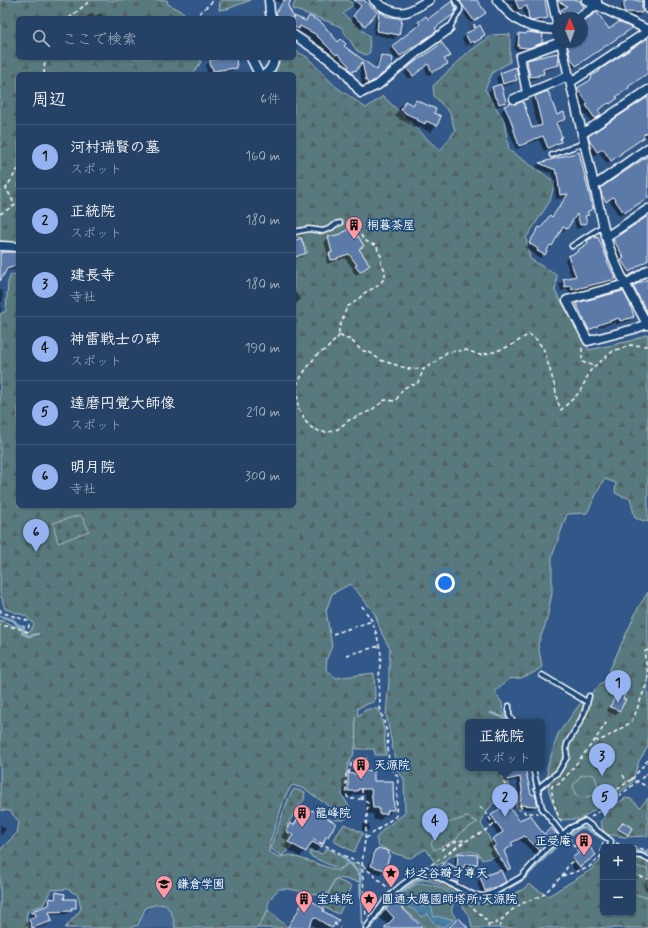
<!DOCTYPE html>
<html lang="ja">
<head>
<meta charset="utf-8">
<style>
  body { margin:0; font-family:Mynerve,"Klee One",sans-serif; background:#2d496c; color:#f1f3f6 }
  .controls { position:absolute; right:12px; bottom:12px; display:grid; overflow:hidden; border-radius:6px; box-shadow:0 1px 3px #0004 }
  .controls button { width:36px; height:36px; display:grid; place-items:center; padding:0; border:0; border-bottom:1px solid #425b7a; background:#254266; color:#f1f3f6; font:20px sans-serif }
  .compass { position:absolute; left:552px; top:12px; width:36px; height:36px; border-radius:50%; background:#254266; box-shadow:0 1px 3px #0004; rotate:359deg }
  .you { position:absolute; left:445px; top:583px; width:14px; height:14px; margin:-10px; border:3px solid #fff; border-radius:50%; background:#1a73e8; box-shadow:0 0 0 6px #1a73e833 }
  .badge { display:grid; place-items:center; width:26px; height:26px; border-radius:50%; background:#95b2f1; color:#111; font-size:13px; font-weight:700 }
  .pin { position:absolute; translate:-50% -33px; filter:drop-shadow(0 1px 2px #0008) }
  .pin::after { content:''; position:absolute; top:21px; width:14px; height:12px; background:inherit; clip-path:polygon(0 0,100% 0,50% 100%) }
  .popup { position:absolute; left:465px; top:719px; width:80px; height:52px; box-sizing:border-box; display:grid; place-content:center; border-radius:6px; background:#254266; filter:drop-shadow(0 1px 3px #0005); font-size:13px; white-space:nowrap; color:#a3b0bf }
  .popup b { font-size:15px; color:#f1f3f6 }
  .popup::after { content:''; position:absolute; left:50%; top:100%; margin-left:-8px; border:8px solid transparent; border-top-color:#254266 }
  .list { margin:0; padding:0; list-style:none }
  h2 { display:flex; justify-content:space-between; align-items:center; height:52px; margin:0; padding:0 16px; font-size:17px }
  h2 small { font-size:13px; font-weight:400; color:#a3b0bf }
  .list li { display:grid; grid-template-columns:26px 1fr auto; gap:12px; align-items:center; box-sizing:border-box; height:64px; padding:0 16px; border-top:1px solid #425b7a }
  .list b { display:block; font-size:15px; white-space:nowrap }
  .list p { margin:0; font-size:13px; white-space:nowrap; color:#a3b0bf }
  .list em { font-size:13px; font-style:normal; color:#a3b0bf }
  .icon { flex:none; width:22px; height:22px; fill:none; stroke:currentColor; stroke-width:2; stroke-linecap:round; stroke-linejoin:round }
  .map { position:relative; flex:none; width:648px; height:928px; overflow:hidden }
  .search { position:absolute; background:#254266; box-shadow:0 1px 3px #0004; left:16px; top:16px; width:280px; height:44px; display:flex; align-items:center; gap:10px; box-sizing:border-box; padding:0 14px; border-radius:6px; color:#a3b0bf; font-size:15px }
  .panel { position:absolute; background:#254266; box-shadow:0 1px 3px #0004; left:16px; top:72px; width:280px; height:436px; border-radius:6px }
  .map>svg:first-child { display:block }
  .built { fill:#426594 }
  .forest { fill:url(#forest-firs); stroke:#acbcbe }
  .cemetery { fill:url(#cemetery-stones); stroke:#acbcbe }
  .garden { fill:#587a7e; stroke:#acbcbe }
  .water { fill:url(#water-waves); stroke:#90b2c7 }
  .shadow { fill:#0007 }
  .lines { fill:none; stroke-linecap:round; stroke-linejoin:round }
  .stream { stroke:#90b2c7; stroke-width:2.5 }
  .building { fill:#5c7aa8; stroke:#fff }
  .service-casing { stroke:#fff; stroke-width:7 }
  .minor-casing { stroke:#fff; stroke-width:11 }
  .tertiary-casing { stroke:#fff; stroke-width:13 }
  .path { stroke:#fff; stroke-width:1.5; stroke-dasharray:4 3; stroke-linecap:butt }
  .service { stroke:#1f4a7a; stroke-width:4 }
  .minor { stroke:#1f4a7a; stroke-width:8 }
  .tertiary { stroke:#1f4a7a; stroke-width:10 }
  .labels { text-anchor:middle; stroke-width:3.5; stroke-linejoin:round; paint-order:stroke }
  .poi-label { font-size:12px; font-weight:bold; fill:#fff; stroke:#1f4a7a; text-anchor:start }
</style>
</head>
<body>
<div class="map">
<svg width="648" height="928" viewBox="0 0 648 928">
  <defs>
    <pattern id="forest-firs" width="22" height="20" patternUnits="userSpaceOnUse"><rect width="22" height="20" fill="#587a7e"/><path d="M5 1l3.5 6h-7zM16 11l3.5 6h-7z" fill="#526365"/></pattern>
    <pattern id="cemetery-stones" width="16" height="16" patternUnits="userSpaceOnUse"><rect width="16" height="16" fill="#587a7e"/><path d="M2 7V4a2 2 0 0 1 4 0v3zM10 15v-3a2 2 0 0 1 4 0v3z" fill="#526365"/></pattern>
    <pattern id="water-waves" width="16" height="10" patternUnits="userSpaceOnUse"><rect width="16" height="10" fill="#467ea2"/><path d="M0 5q4-4 8 0t8 0" fill="none" stroke="#496577"/></pattern>
  </defs>
  <rect width="100%" height="100%" fill="#315888"/>
  <filter id="ink" filterUnits="userSpaceOnUse"><feTurbulence type="fractalNoise" baseFrequency=".025" numOctaves="2"/><feDisplacementMap in="SourceGraphic" scale="8" xChannelSelector="R" yChannelSelector="G"/><feConvolveMatrix kernelMatrix="1 2 1 2 8 2 1 2 1" color-interpolation-filters="sRGB"/></filter>
  <g filter="url(#ink)">
    <!-- built -->
    <path class="built" d="M179 888V928H125L138 925 142 917 148 910V889Z"/>
    <!-- forest -->
    <path class="forest" d="M0 0H167L168 4 184 13 185 18H18V58H199L201 62 193 74H18V244L9 242 0 243Z
      M220 0H251L227 9 219 10Z
      M296 0H349L353 5 343 14 369 36 370 52 366 55 357 51 341 27 319 18 292 9Z
      M510 34V62L493 72 485 89 504 121 509 150 555 182 550 201 526 238 530 259 557 275 555 291 581 335 589 350 630 341 648 334V522L635 518 630 498 621 496 615 493 616 483 604 479 587 513 567 514 552 557V594L546 623 538 644 542 667 533 673 521 678 509 679 495 692 502 703 503 713 510 722H468V768H505L508 785 517 793 522 807 520 811 511 798 493 803 484 816 481 824 488 835 497 856 482 860 478 853C473 852 468 851 464 851 456 852 444 861 437 866L426 849 410 858 393 853 378 845 376 838 385 828 405 813 404 779 397 770 386 714 389 681V662L390 649 382 634 375 614 360 595 350 584 332 594 326 611 332 646 327 658 326 669 336 678 374 673 375 696 374 702 370 703 358 708 356 743 353 756 348 765 343 789 342 795 350 808 349 814 344 820H336L331 808 305 789 292 785 285 797 269 845V852L280 857 290 855 324 866 338 871 348 864 357 863 360 866 361 878 360 882 339 878 335 879 329 892 323 896 289 889H279L273 895 268 904V910L258 927 259 928H175C174 918 172 913 166 905L159 904 146 907 138 925 129 928H65L81 909 78 895 67 889 51 890 43 905 28 910 26 919 29 928H0V850L17 833 19 822 10 811 0 810V620L30 632 34 624 26 616 5 609 0 593V314L6 311 8 282 11 274 18 275V506H294V258L308 252 301 238 294 236V74H271L280 58H294V50L307 57 335 86 366 108 383 96 440 151 455 131 450 113 434 96 433 86 466 54 492 35Z
      M648 592V747L639 761 632 783 610 800 580 819 559 820 549 792 547 768 558 734 579 705 605 680 638 608Z
      M626 798 631 799 640 807 648 798V836L625 837 605 834 600 822 616 804Z
      M603 851V913H633V854L648 858V928H472C471 924 471 920 469 916 468 915 466 912 465 911 463 907 463 903 460 900 452 890 430 877 416 881 404 886 395 898 386 907L382 908 392 896 402 887 406 884 417 878 429 879 433 877 459 891 472 900 477 903 486 904 493 903 501 900 522 890 529 884 548 896 589 871 599 862Z"/>
    <!-- cemetery -->
    <path class="cemetery" d="M81 515 89 531 58 543 53 523Z
      M367 709H379L384 730 386 755H375L374 749H356L355 718Z
      M294 789 305 792 304 800 298 807 287 825 292 846 282 856 270 848 289 797Z
      M467 817 478 822 461 832 456 840 434 850 431 843 442 825Z
      M344 824 363 833 354 852 333 841Z
      M327 848 347 860 344 867 338 869 310 856V851L323 854Z
      M633 865 648 870V878L646 886 648 887V897L641 896 633 893Z
      M335 879 352 886 339 914 323 907Z
      M268 910 288 928H259L258 927Z"/>
    <!-- garden -->
    <path class="garden" d="M588 774 594 775 597 782 598 794 582 798 575 794 573 786 580 776Z
      M419 883C433 884 448 888 455 900 451 908 450 911 456 918L444 928H426L401 906 399 901C402 893 411 887 419 883Z"/>
    <!-- water -->
    <path class="water" d="M409 902 425 907 429 905 432 908 433 914 434 917 438 916 443 918 453 919 452 921 445 927C435 926 433 923 428 914H426L425 916 421 917 414 910 408 907 406 904Z"/>
    <!-- shadow -->
    <path class="shadow" d="M275 0H290L287 6 292 16 305 22 309 17 338 43 375 70 378 59 381 56 386 71 370 84 364 87 362 84 359 65 351 74V73L348 75 346 70 333 57 332 58 311 38 297 30 294 32V18H273L281 3Z
      M357 0H363L376 12 360 29 350 20 358 11 352 5Z
      M380 0H388L384 4Z
      M451 0H465V4L461 8Z
      M476 0 481 16 470 23 464 13Z
      M505 0H543L545 18 541 22 528 24H526L523 9 515 13 512 4 508 6Z
      M552 0H577L572 18H560L558 15 564 9 554 5Z
      M624 2 642 9 643 12 639 16H621V6Z
      M93 13 95 16 101 13 104 18H84Z
      M379 13 385 17 401 20 398 35 394 39 373 34 376 16Z
      M211 15 212 18H201Z
      M428 20 434 28 432 34 396 60 389 50 417 28 415 26 419 22Z
      M582 23 609 31 626 32 572 69 567 61 564 48 566 45 564 42H582Z
      M473 25 475 29 484 35 477 42 470 46V43L466 46 462 39 470 32V29Z
      M527 33 541 43 537 47 524 51 514 50 516 38 520 34H525Z
      M648 39V74L627 88 624 92 616 98 612 102 606 107 605 106 597 111 600 115 591 122 582 110 584 108 574 92 578 89 589 82 588 81 592 77Z
      M556 54 558 65 554 68 542 71 543 73 539 77 527 81 523 65 527 61Z
      M449 55 444 60 447 64 443 67 428 75 424 67 409 79 404 73 413 64Z
      M219 58H230L236 67 232 71 207 74 206 65 210 61 217 60Z
      M500 74H517L514 76 516 80 512 84 501 87 505 102 501 106 495 107 493 101H491L488 92 492 88 499 86 496 78Z
      M547 92 557 116 565 119 561 123 556 125 561 137 559 139 560 142 556 146 544 151 539 140 524 145 522 147 516 149 506 123 501 111 505 107 532 129 538 127 531 101 535 97Z
      M648 97V136L620 154 607 164 599 152 593 156 586 144 585 141 589 137Z
      M416 101 433 113 440 117 436 126 430 132 420 127 418 129 412 126V125L399 119 400 118 395 116 399 108 405 102 412 105Z
      M578 154 592 208 587 213 588 215 585 218 586 223 582 227 576 229 574 218 562 233 560 231 552 246 540 258 534 255 535 254 525 248 535 232 539 228 540 229 550 216 551 217 565 198 556 199 553 177H552L551 172 548 173 536 167 540 163Z
      M648 158V198L638 203 634 207 619 216 609 200 602 205 597 193 601 189Z
      M648 217V258L643 264 625 275 618 264 620 262 609 244 613 240Z
      M328 238 363 246 359 250 369 265 365 269 356 275 352 270 353 269 345 258 327 264 326 258 328 256 324 242Z
      M595 238 615 279 611 283 569 294 567 289 561 291 559 284 563 280 572 278 565 260 568 257 576 254 584 247 583 246 587 242Z
      M294 242 305 253 301 257 294 259Z
      M0 253H18V268L4 272 0 279Z
      M648 279V314L645 316 630 291 634 287Z
      M0 290H2L3 301 1 302V312L0 313Z
      M294 291 301 299 294 306Z
      M622 292 633 317 629 321 616 324V322L595 328 585 333 572 308 576 304Z
      M294 316 297 322 294 325Z
      M618 691 621 699 624 700 619 711 615 715 607 711 615 695Z
      M357 766 373 782H392L393 810 387 816H384L380 820H374L373 814H367L365 794 353 795 351 797H343L342 780 348 774 351 775V772Z
      M516 768H524L530 795 536 806 532 809 517 808 519 794 516 780 504 783 502 774 506 770Z
      M505 806 519 822 537 828 544 836 556 834 535 854 520 840 511 844 512 845 504 852 510 868 503 873 489 852 492 850 488 845 499 836 487 820Z
      M304 808 327 836 324 839 321 846 316 852 307 848 300 857 284 847 288 841 281 837 285 830 290 824 292 825 298 814Z
      M623 823 627 834 625 836 617 831Z
      M0 824 6 829 0 836Z
      M363 824H369V830L367 831H362V826Z
      M378 849 384 870 380 874 367 870 372 855Z
      M459 854 476 864 472 868 463 867 456 882 452 886 436 876 440 868 444 864 454 868 455 858Z
      M573 858H591L575 871 569 862Z
      M647 877H648V891L644 889Z
      M481 878 505 881 501 885 489 891 481 894 477 882Z
      M56 893 63 900 75 907 67 914 49 915 51 921 47 925 38 928H28L26 923 30 920 33 919 32 916H28V915L32 912 46 907 47 903 51 899 52 900V897Z
      M309 901 322 911 337 920 331 928H317L310 924 307 928H286L296 911 302 905 304 906Z
      M386 909 421 928H385L388 925 379 917Z"/>
    <g class="lines">
      <!-- stream -->
      <path class="stream" d="M0 616 13 620 18 625 24 627 22 633 29 636 38 634
        M491 713 508 719 509 722
        M531 768 539 808 541 810
        M544 814 550 822
        M614 845 617 847
        M633 850 648 853
        M342 856 353 866 360 875 362 924
        M467 895 471 897 484 898 494 896 523 880 569 833 572 834 580 828H585L605 840
        M371 928 389 902 426 874 459 891"/>
    </g>
    <!-- building -->
    <path class="building" d="M284 0H291L288 6 294 18V16L306 21 309 16 321 22 338 42 341 39 346 44 344 46 377 70 381 55 393 58 391 67 375 80 368 84 366 80 362 62 356 71 355 70 352 72 348 68 349 66 338 54 336 55 315 34 300 26 299 29 294 27V18H277V15L276 13Z
      M354 0H364L377 12 365 26 353 16 361 6Z
      M459 0H477L486 13 474 21Z
      M515 0H545L548 18 532 21 529 20 527 6 519 9Z
      M558 0H579L584 7 570 18H566L561 10 567 6 558 1Z
      M627 0H638V1H642V13L624 12V1H627Z
      M452 1 456 8 454 14 435 28 437 31 400 56 392 46 420 24 418 22 426 16 428 19Z
      M379 11 386 16 402 19 399 35 377 31Z
      M597 12 609 29 619 22 630 27 631 29 576 66 570 57 567 43 572 42H582V22Z
      M474 24 476 28 480 25 485 35 481 37 482 38 474 43V41L470 43 465 34 474 29Z
      M527 32 543 34 542 43 529 48 518 47 519 33 526 34Z
      M648 38V73L628 87 629 88 616 97 618 98 610 104 609 103 598 110 601 115 595 119 586 105 588 104 577 88 589 81 592 78 591 76 600 71 599 70Z
      M442 43 451 56 444 59 448 64 432 72 428 64 413 76 407 69 409 67H408Z
      M557 53 559 62H558L559 65 543 69 544 74 538 75 539 76 530 77 527 60Z
      M219 58H236L237 68 213 71 212 67H210V60L219 59Z
      M516 67 518 74 515 75 517 80 503 84 500 73Z
      M501 84 506 102 499 104 497 98H495L492 87Z
      M548 91 557 115 564 112 566 119 556 123 562 137 560 138 561 142 548 148 543 136 527 142V143L519 146 510 118 504 106 511 103 516 104 523 101 532 128 542 125 535 96Z
      M648 97V132L643 135 645 137 621 153H622L611 161 603 149 597 152 589 140 588 136Z
      M416 100 436 109 434 113 441 116 437 126 426 121 425 124 417 120 418 119 405 113V112L401 110 405 101 413 105Z
      M579 152 593 209 587 212 589 215 585 216 587 223 580 225 577 214 567 229 563 227 552 246 550 245 545 255 537 251 538 249 529 243 539 227 541 228 550 215 552 217 568 194 560 195 557 173 556 174 555 169H553L539 163Z
      M648 156V198L624 213 613 197 606 202 602 196 600 188Z
      M648 216V260L629 272 621 260 624 258 613 239Z
      M348 229 350 232 352 231 356 238 358 236 364 246 359 249 370 265 360 272 355 266 357 265 349 254 337 258 338 259 331 260 329 253H332L328 237 341 234Z
      M595 236 596 238 598 237 608 261H607L616 279 572 290 571 286 565 287 563 279 576 276 568 256 579 251 578 250 588 243 587 241Z
      M301 238 306 253 296 257 294 252V241Z
      M6 252H18V264L16 265V266L7 269 0 281V253Z
      M648 279V314L633 286Z
      M623 291 630 304 634 317 620 321 619 318 598 325V326L589 330 576 303Z
      M618 690 625 693 623 699H626L620 711 610 707Z
      M356 765H365V771L374 770V781H393L394 810H388L387 814H379V808H373L371 789H358V791H348V773L356 774Z
      M511 768H525L531 794 535 795 537 801 536 806 520 805 522 790 520 777 507 780 505 769Z
      M505 805 506 807 508 805 519 820 531 815 538 827 544 834 551 828 557 834 540 851 525 836 511 843 513 845 504 851 511 868 508 870 493 847 496 845 492 839 503 832 491 815Z
      M304 807 312 811 313 810 336 823 328 837 326 836 322 847 312 842 306 852 288 842 293 835 286 831 290 823 294 825Z
      M623 822 632 828 628 835 618 829Z
      M588 845 596 855 580 867 572 858Z
      M378 848 389 851 388 853 390 854 385 870 371 866 375 850H377Z
      M458 853 478 855 477 865 465 864 457 883 445 877V875L439 872 444 861 457 868Z
      M501 870 506 882 498 886 485 891 480 877Z
      M56 892 65 894 64 899H76V908H71L72 911 49 912 52 921 32 928 29 919 36 916 35 913H31V911L49 905 50 898 55 899Z
      M309 899 324 909 323 911 339 920 332 928 314 917 308 928H287L302 904 305 905Z
      M393 901 400 906 423 928H384L394 918 386 909Z
      M459 918 468 928H448Z"/>
    <g class="lines">
      <defs>
        <path id="service" d="M449 29 460 10V7L455 0
          M552 155 584 143
          M294 232 309 229 323 231 331 228 336 224 340 223
          M572 246 603 226
          M542 675 587 702
          M509 706V715L513 722
          M533 768 542 808 562 834
          M537 789 558 772 567 757 566 749 567 744 581 720 585 711 589 696
          M633 855 641 856 648 859
          M366 928C373 919 379 908 386 900 397 887 412 877 426 869L433 874 451 884 474 895 484 896 495 892 521 877 547 848 570 828 585 821 611 841 610 847"/>
        <path id="minor" d="M269 0 270 13 272 18
          M374 0C382 8 395 14 406 12 411 11 424 3 429 0
          M497 0C504 9 513 18 523 23 534 29 547 29 558 30
          M552 0 558 27
          M586 0 648 30
          M648 0V9
          M578 18 597 5V1
          M294 35 319 52 343 70 361 93 378 85 417 52 449 29
          M561 42 606 237C615 268 632 296 647 324L634 329 588 341 567 300 626 284 648 270
          M251 58 259 74
          M265 74C271 71 273 64 275 58
          M571 82 648 31
          M527 93 520 57 561 42
          M514 99 569 76
          M582 134 648 90
          M594 186 648 148
          M606 237 648 209
          M0 246H3L18 247"/>
        <path id="tertiary" d="M647 324H648"/>
      </defs>
      <!-- service casing -->
      <use href="#service" class="service-casing"/>
      <!-- minor casing -->
      <use href="#minor" class="minor-casing"/>
      <!-- tertiary casing -->
      <use href="#tertiary" class="tertiary-casing"/>
      <!-- path -->
      <path class="path" d="M69 18 91 0
        M194 18 214 0
        M44 74 45 58
        M0 214 15 205 6 188 18 169
        M346 222C357 221 358 235 366 241 370 244 373 244 377 246L378 251 381 256V264L385 270V278L376 287 366 292 363 294 358 300 347 307 339 329V335L346 339H350L361 350 371 353 380 360 409 369H424L437 361 447 352 466 350 480 355 494 352 512 345 529 334 537 340 544 350 555 387 557 400 561 410 580 392 590 371 595 366 613 351 630 345 648 346
        M339 335 337 339 331 344 327 349 318 354 315 357 302 375 297 385 298 409 303 415 304 420 312 428 321 432H329L338 429 349 420 370 411 385 400 395 401C399 397 401 389 406 387 410 385 414 385 417 384L424 369
        M582 348V362L595 366
        M362 606 372 621 377 636 381 654 379 677 380 707 387 733 389 765 398 777 396 816 365 839 362 865 366 917
        M0 609 1 612 28 621 29 626 27 632 18 628 0 625
        M333 634 372 621
        M648 650 644 652 647 668 648 680
        M347 655 379 646
        M595 740 598 741 605 738 630 723 634 717 648 680
        M501 768 504 783 525 813H538
        M623 775 627 782
        M632 779 648 760
        M362 789V799L368 803 365 839
        M598 794 609 795 632 779 648 787
        M362 799H349L346 794V772H349L352 761H363L367 758
        M480 807 485 811 494 825
        M591 817 608 805 648 773
        M561 822C556 810 551 799 552 786L559 784 568 774 595 740 608 720
        M569 838 577 851
        M313 839 362 865 388 888
        M616 843 622 845 633 847
        M633 847 648 850
        M441 850C448 844 458 840 467 840
        M431 865 464 842 481 833 497 823
        M633 874 648 879
        M562 876 569 864 574 860
        M391 885 394 880
        M464 898 471 906 487 921 489 928
        M334 923 340 928
        M488 924 493 925 502 919 512 910 521 904 543 895 562 876 588 868 601 856V848L603 842
        M500 928 502 919"/>
      <!-- service -->
      <use href="#service" class="service"/>
      <!-- minor -->
      <use href="#minor" class="minor"/>
      <!-- tertiary -->
      <use href="#tertiary" class="tertiary"/>
    </g>
  </g>
  <!-- icons -->
  <defs>
    <symbol id="building-pin" viewBox="-11 -11 22 30"><path d="M0 17L-7.5 6A9.5 9.5 0 1 1 7.5 6Z" fill="#ff9aa2" stroke="#1f4a7a"/><path d="M-4-6H4V6H1V3H-1V6H-4ZM-2.5-4.3h1.7v1.8h-1.7ZM.8-4.3h1.7v1.8H.8ZM-2.5-1h1.7V.8h-1.7ZM.8-1h1.7V.8H.8Z" fill="#111"/></symbol>
    <symbol id="sight-pin" viewBox="-11 -11 22 30"><path d="M0 17L-7.5 6A9.5 9.5 0 1 1 7.5 6Z" fill="#ff9aa2" stroke="#1f4a7a"/><path d="M0-6L1.8-2.2L6-1.7L2.9 1.2L3.7 5.4L0 3.3L-3.7 5.4L-2.9 1.2L-6-1.7L-1.8-2.2Z" fill="#111"/></symbol>
    <symbol id="school-pin" viewBox="-11 -11 22 30"><path d="M0 17L-7.5 6A9.5 9.5 0 1 1 7.5 6Z" fill="#ff9aa2" stroke="#1f4a7a"/><path d="M0-5L7-2L0 1L-7-2ZM-4 1L0 2.5L4 1V4Q0 6-4 4Z" fill="#111"/></symbol>
  </defs>
  <g fill-rule="evenodd">
    <use href="#building-pin" x="344" y="215" width="20" height="27"/>
    <use href="#building-pin" x="351" y="755" width="20" height="27"/>
    <use href="#building-pin" x="292" y="803" width="20" height="27"/>
    <use href="#building-pin" x="574" y="831" width="20" height="27"/>
    <use href="#sight-pin" x="381" y="863" width="20" height="27"/>
    <use href="#school-pin" x="154" y="874" width="20" height="27"/>
    <use href="#building-pin" x="294" y="889" width="20" height="27"/>
    <use href="#sight-pin" x="359" y="889" width="20" height="27"/>
  </g>
  <g class="labels">
    <!-- poi labels -->
    <g class="poi-label">
      <text x="367" y="229">桐暮茶屋</text>
      <text x="374" y="769">天源院</text>
      <text x="315" y="817">龍峰院</text>
      <text x="571" y="845" text-anchor="end">正受庵</text>
      <text x="404" y="877">杉之谷瓣才尊天</text>
      <text x="177" y="888">鎌倉学園</text>
      <text x="317" y="903">宝珠院</text>
      <text x="382" y="903">圓通大應國師塔所 天源院</text>
    </g>
  </g>
</svg>
<div class="controls">
<button>+</button>
<button>−</button>
</div>
<svg class="compass" viewBox="-18 -18 36 36"><path d="M0-13l5 13h-10z" fill="#e53935"/><path d="M0 13l5-13h-10z" fill="#a3b0bf"/></svg>
<div class="you"></div>
<div class="pin badge" style="left:618px;top:703px">1</div>
<div class="pin badge" style="left:505px;top:817px">2</div>
<div class="popup"><b>正統院</b>スポット</div>
<div class="pin badge" style="left:602px;top:776px">3</div>
<div class="pin badge" style="left:435px;top:841px">4</div>
<div class="pin badge" style="left:605px;top:817px">5</div>
<div class="pin badge" style="left:36px;top:552px">6</div>
<div class="search"><svg class="icon" aria-label="search" viewBox="0 0 24 24"><circle cx="10" cy="10" r="6"/><path d="M15 15l6 6"/></svg>ここで検索</div>
<section class="panel">
<h2>周辺<small>6件</small></h2>
<ul class="list">
<li><span class="badge">1</span><div><b>河村瑞賢の墓</b><p>スポット</p></div><em>160 m</em></li>
<li><span class="badge">2</span><div><b>正統院</b><p>スポット</p></div><em>180 m</em></li>
<li><span class="badge">3</span><div><b>建長寺</b><p>寺社</p></div><em>180 m</em></li>
<li><span class="badge">4</span><div><b>神雷戦士の碑</b><p>スポット</p></div><em>190 m</em></li>
<li><span class="badge">5</span><div><b>達磨円覚大師像</b><p>スポット</p></div><em>210 m</em></li>
<li><span class="badge">6</span><div><b>明月院</b><p>寺社</p></div><em>300 m</em></li>
</ul>
</section>
</div>
</body>
</html>
